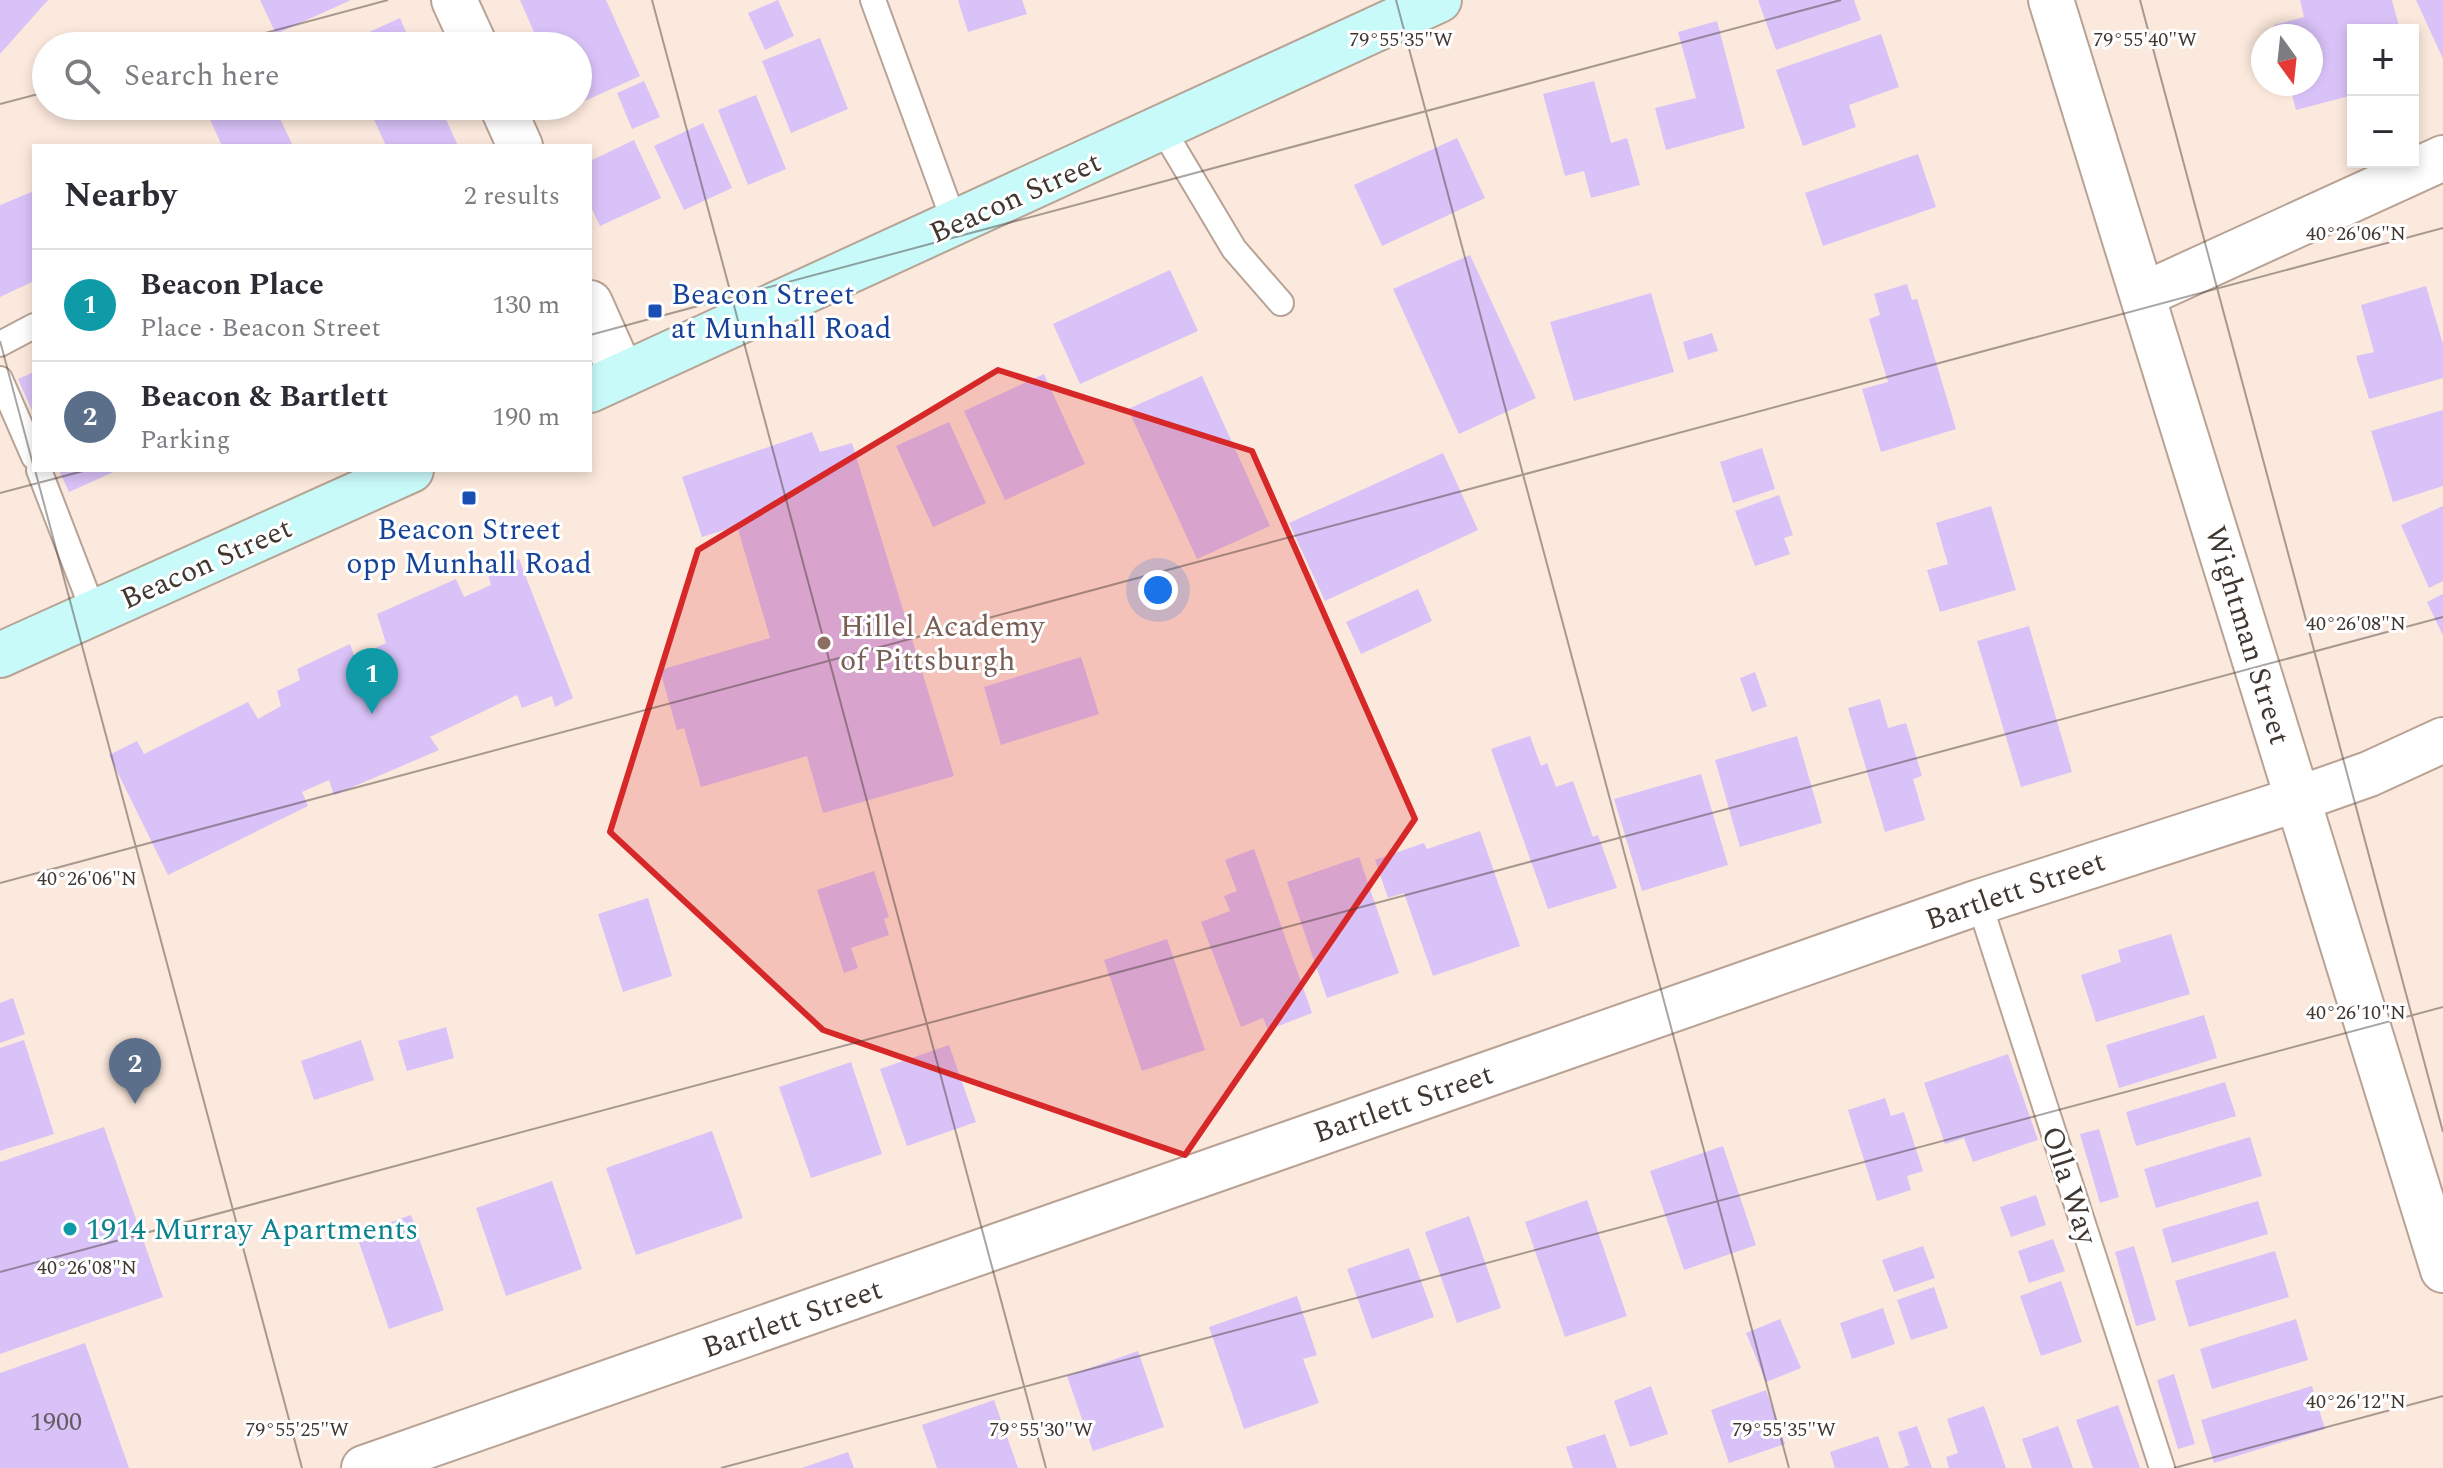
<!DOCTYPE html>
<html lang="en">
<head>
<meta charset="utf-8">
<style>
  body { margin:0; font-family:Spectral,serif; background:#f2f2f3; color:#2b2b33 }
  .controls { position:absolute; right:24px; top:24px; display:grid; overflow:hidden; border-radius:0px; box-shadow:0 4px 12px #0003 }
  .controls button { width:72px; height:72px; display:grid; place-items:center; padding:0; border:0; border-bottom:2px solid #e1e1e2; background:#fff; color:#2b2b33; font:40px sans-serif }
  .compass { position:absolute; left:2251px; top:24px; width:72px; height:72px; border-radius:50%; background:#fff; box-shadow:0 4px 12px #0003; rotate:165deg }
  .you { position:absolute; left:1158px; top:590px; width:28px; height:28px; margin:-20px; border:6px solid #fff; border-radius:50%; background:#1a73e8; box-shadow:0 0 0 12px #1a73e833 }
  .badge { display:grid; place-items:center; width:52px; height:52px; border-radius:50%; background:#895f00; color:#fff; font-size:26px; font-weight:700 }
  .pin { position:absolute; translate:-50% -66px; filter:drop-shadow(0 2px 4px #0008) }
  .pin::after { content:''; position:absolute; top:42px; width:28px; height:24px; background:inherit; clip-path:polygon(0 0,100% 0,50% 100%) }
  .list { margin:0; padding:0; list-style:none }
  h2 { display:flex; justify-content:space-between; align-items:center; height:104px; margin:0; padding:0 32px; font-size:34px }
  h2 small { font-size:26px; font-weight:400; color:#7c7c81 }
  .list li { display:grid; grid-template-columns:52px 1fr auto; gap:24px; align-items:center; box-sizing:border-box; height:112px; padding:0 32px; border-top:2px solid #e1e1e2 }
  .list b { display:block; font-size:30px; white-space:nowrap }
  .list p { margin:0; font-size:26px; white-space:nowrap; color:#7c7c81 }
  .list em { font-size:26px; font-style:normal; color:#7c7c81 }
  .icon { flex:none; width:44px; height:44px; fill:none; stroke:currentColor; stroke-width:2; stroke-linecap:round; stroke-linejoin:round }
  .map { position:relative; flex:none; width:2443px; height:1468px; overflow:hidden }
  .search { position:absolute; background:#fff; box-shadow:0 4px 12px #0003; left:32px; top:32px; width:560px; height:88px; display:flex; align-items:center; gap:20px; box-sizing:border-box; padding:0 28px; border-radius:44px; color:#7c7c81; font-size:30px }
  .panel { position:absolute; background:#fff; box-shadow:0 4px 12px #0003; left:32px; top:144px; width:560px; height:328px; border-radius:0px }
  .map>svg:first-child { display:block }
  .building { fill:#d9c2f7 }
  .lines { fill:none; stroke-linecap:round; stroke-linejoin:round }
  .service-casing { stroke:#b8a294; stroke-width:28 }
  .minor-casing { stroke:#b8a294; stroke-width:48 }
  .secondary-casing { stroke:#b8a294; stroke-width:48 }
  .service { stroke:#fff; stroke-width:24 }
  .minor { stroke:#fff; stroke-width:44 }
  .secondary { stroke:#c9fafa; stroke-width:44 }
  .marked { fill:#d62828; fill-opacity:0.2; stroke:#d62828; stroke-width:6; stroke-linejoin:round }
  .ticks { fill:none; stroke:#403731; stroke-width:2; stroke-opacity:0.45 }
  .transit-dot { fill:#1a4fb4; stroke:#fff; stroke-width:3 }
  .education-dot { fill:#8d6e63; stroke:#fff; stroke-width:3 }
  .culture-dot { fill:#0f9aa8; stroke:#fff; stroke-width:3 }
  .labels { text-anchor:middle; stroke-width:6; stroke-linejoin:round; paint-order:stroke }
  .number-label { font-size:26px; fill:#665a62 }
  .street-label { font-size:30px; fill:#403731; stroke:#fff }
  .transit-label { font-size:30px; fill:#164399; stroke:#fff; text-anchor:start }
  .education-label { font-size:30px; fill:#785e54; stroke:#fff; text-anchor:start }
  .culture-label { font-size:30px; fill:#0d838f; stroke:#fff; text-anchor:start }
  .ticks-label { font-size:20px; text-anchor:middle; fill:#403731; stroke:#fff; stroke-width:6; stroke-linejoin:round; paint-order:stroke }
</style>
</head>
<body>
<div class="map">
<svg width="2443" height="1468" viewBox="0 0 2443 1468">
  <rect width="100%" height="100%" fill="#fce9dd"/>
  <!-- building -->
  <path class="building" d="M0 0H48L0 54Z
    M260 0H351L276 34Z
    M520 0H606L640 76 578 104V46H540Z
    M778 0 794 36 765 50 748 13Z
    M958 0H1022L1027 14 968 32Z
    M1758 0H1854L1861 20 1776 50Z
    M2300 0H2392L2400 30H2353V95L2296 110 2289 84H2311V36H2277L2274 25 2304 17Z
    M2416 0H2443V59Z
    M400 18 412 46H339Z
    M1717 21 1745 128 1666 150 1655 108 1696 98 1678 32Z
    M1881 34 1899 87 1849 105 1856 127 1803 146 1776 70Z
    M820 38 848 109 791 133 762 61Z
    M644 81 660 117 632 129 617 93Z
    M1594 81 1611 143 1627 138 1640 185 1591 198 1584 171 1565 176 1543 94Z
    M756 95 786 169 748 185 718 110Z
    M204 106H274L293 146H222Z
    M368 106H440L458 146H386Z
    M703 123 732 188 684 210 654 146Z
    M1457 138 1485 198 1382 246 1354 185Z
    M634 140 661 198 600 226 590 205V161Z
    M1918 154 1936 207 1823 246 1805 193Z
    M34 191V281L0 297V205Z
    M1470 255 1536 398 1459 434 1393 289Z
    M1170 270 1198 331 1080 384 1053 324Z
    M1907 284 1912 300 1917 299 1956 429 1881 452 1862 389 1888 382 1869 319 1880 315 1874 294Z
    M2426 286 2443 344V378L2369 399 2356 356 2374 352 2361 305Z
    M1651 293 1674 372 1574 401 1550 322Z
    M1712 333 1718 351 1688 360 1683 342Z
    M34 372V415L18 379Z
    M1044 374 1085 464 1005 500 964 411Z
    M1202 376 1270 526 1197 559 1128 409Z
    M2443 410V486L2393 502 2371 431Z
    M949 422 986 503 933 527 896 446Z
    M812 432 820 452 852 443 954 776 823 813 807 756 701 787 684 728 677 730 660 670 770 638 737 526 702 537 682 477Z
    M1762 448 1775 489 1733 503 1720 462Z
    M1443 453 1478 530 1325 601 1289 523Z
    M59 470H118L69 492Z
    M1779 495 1793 535 1784 538 1790 554 1755 566 1735 511Z
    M1991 506 2016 590 1940 612 1927 570 1948 564 1936 523Z
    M2443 506V581L2429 588 2401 525Z
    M519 559 573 698 555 707 552 696 522 708 517 695 430 737 439 750 334 795 329 780 302 792 308 806 168 875 109 755 137 741 144 754 248 702 258 719 281 706 277 691 300 680 297 669 350 644 355 658 386 643 377 614 456 579 464 597 491 585 487 571Z
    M1418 589 1432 621 1361 654 1346 622Z
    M2443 594V636L2427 602Z
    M2029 626 2072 772 2021 787 1977 641Z
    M1081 657 1099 714 1001 745 984 687Z
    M1755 672 1767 706 1752 712 1740 678Z
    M1880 699 1888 728 1906 723 1922 776 1913 779 1925 820 1885 832 1848 708Z
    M1530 736 1541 766 1547 763 1556 787 1573 781 1593 837 1598 835 1617 888 1548 909 1491 749Z
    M1797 736 1822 823 1740 847 1715 760Z
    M1701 774 1728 865 1642 891 1614 799Z
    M1480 831 1520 946 1433 976 1404 893 1388 898 1375 860 1424 843 1427 849Z
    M1254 849 1312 1013 1268 1030 1263 1018 1241 1027 1201 922 1230 911 1224 896 1237 891 1225 860Z
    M1359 857 1399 973 1327 998 1287 882Z
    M874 871 889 917 884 919 889 935 851 948 858 968 844 973 817 890Z
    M648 898 672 976 623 992 598 914Z
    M2171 934 2190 994 2096 1022 2081 975 2121 962 2118 950Z
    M1167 939 1205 1050 1142 1071 1104 960Z
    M13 998 25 1034 0 1043V1003Z
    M2204 1015 2217 1058 2119 1088 2106 1045Z
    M446 1027 454 1058 407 1071 398 1041Z
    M24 1040 54 1134 0 1151V1048Z
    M361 1040 374 1080 314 1100 301 1061Z
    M949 1045 976 1122 907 1146 880 1069Z
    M2008 1054 2038 1140 1973 1162 1964 1138 1945 1144 1924 1083Z
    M851 1062 882 1154 811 1178 779 1087Z
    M2225 1082 2236 1116 2136 1146 2126 1112Z
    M1885 1098 1891 1116 1904 1112 1923 1171 1907 1176 1911 1190 1877 1201 1848 1110Z
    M104 1127 163 1297 0 1354V1162Z
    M2099 1129 2119 1197 2100 1203 2080 1134Z
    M712 1131 743 1218 636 1255 606 1168Z
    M2250 1137 2262 1176 2156 1208 2144 1169Z
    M1723 1146 1756 1245 1684 1270 1650 1171Z
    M552 1181 582 1269 506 1296 476 1208Z
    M2036 1195 2046 1225 2011 1237 2000 1207Z
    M1587 1200 1627 1316 1565 1337 1525 1222Z
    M2258 1201 2268 1234 2172 1263 2162 1229Z
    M411 1215 444 1310 389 1329 356 1234Z
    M1469 1216 1501 1308 1457 1323 1425 1232Z
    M2053 1239 2065 1271 2029 1283 2018 1251Z
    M1923 1246 1935 1278 1894 1292 1882 1260Z
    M2134 1246 2156 1320 2136 1326 2115 1252Z
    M1409 1248 1434 1317 1372 1339 1347 1269Z
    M2275 1251 2289 1297 2189 1327 2175 1281Z
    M2061 1281 2082 1342 2041 1356 2020 1296Z
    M1934 1287 1948 1328 1911 1340 1897 1300Z
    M1297 1296 1317 1355 1303 1359 1319 1403 1244 1429 1209 1327Z
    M1883 1308 1895 1344 1852 1359 1840 1323Z
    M1780 1319 1801 1368 1766 1382 1746 1333Z
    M2296 1319 2308 1360 2212 1389 2200 1349Z
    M85 1343 129 1468H0V1373Z
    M1138 1351 1164 1427 1093 1451 1067 1376Z
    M2174 1374 2195 1444 2178 1449 2157 1380Z
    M1651 1386 1668 1434 1630 1447 1614 1401Z
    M2312 1386 2325 1429 2214 1463 2201 1420Z
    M1766 1390 1785 1444 1729 1463 1711 1410Z
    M994 1400 1018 1468H937L922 1425Z
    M2118 1405 2140 1468H2093L2076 1420Z
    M1984 1406 2006 1468H1949L1946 1457 1958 1453 1947 1419Z
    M1917 1426 1932 1468H1902L1909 1465 1898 1432Z
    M2058 1426 2073 1468H2032L2022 1439Z
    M1605 1434 1617 1468H1573L1566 1447Z
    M1878 1436 1889 1468H1835L1830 1452Z
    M848 1452 854 1468H802Z"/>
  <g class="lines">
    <defs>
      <path id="service" d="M873 0 955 224
        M1163 130 1234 249 1281 303
        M0 344 34 326
        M0 379 34 457
        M39 470 94 613
        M1979 902 2162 1468"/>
      <path id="minor" d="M454 0 475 46
        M2051 0 2443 1270
        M502 106 520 146
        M2143 295 2443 158
        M590 303 622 375
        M364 1468 1979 902 2298 799 2369 774 2443 740"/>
      <path id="secondary" d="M590 390 1439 0
        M0 655 411 470"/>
    </defs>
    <!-- service casing -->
    <use href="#service" class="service-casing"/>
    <!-- minor casing -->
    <use href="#minor" class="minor-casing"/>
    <!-- secondary casing -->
    <use href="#secondary" class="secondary-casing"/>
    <!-- service -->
    <use href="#service" class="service"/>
    <!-- minor -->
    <use href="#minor" class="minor"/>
    <!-- secondary -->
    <use href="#secondary" class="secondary"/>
  </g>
  <!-- marked area -->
  <path class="marked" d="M998 370 1252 451 1415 819 1185 1155 823 1030 610 832 698 550Z"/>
  <!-- ticks -->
  <path class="ticks" d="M652 0 1046 1468M1396 0 1789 1468M2140 0 2443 1132M217 46 388 0M0 104 46 92M590 335 1841 0M0 341 34 468M35 470 302 1468M0 493 87 470M0 883 2443 228M0 1272 2443 617M721 1468 2443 1007M2174 1468 2443 1396"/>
  <!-- markers -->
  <g class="transit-dot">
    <rect x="647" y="303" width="16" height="16" rx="4"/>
    <rect x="461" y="490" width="16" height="16" rx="4"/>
  </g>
  <circle class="education-dot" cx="824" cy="643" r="8"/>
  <circle class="culture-dot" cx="70" cy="1229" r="8"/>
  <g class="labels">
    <!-- number labels -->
    <g class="number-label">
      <text x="56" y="1430">1900</text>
    </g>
    <!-- street labels -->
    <g class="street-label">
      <text transform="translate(1015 197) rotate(-24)" y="10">Beacon Street</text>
      <text transform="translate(206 563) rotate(-24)" y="10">Beacon Street</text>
      <text transform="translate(2248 635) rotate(73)" y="10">Wightman Street</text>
      <text transform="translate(2015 890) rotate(-19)" y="10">Bartlett Street</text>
      <text transform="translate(1403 1103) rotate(-19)" y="10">Bartlett Street</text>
      <text transform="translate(2070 1185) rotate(72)" y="10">Olla Way</text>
      <text transform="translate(792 1318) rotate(-19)" y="10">Bartlett Street</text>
    </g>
    <!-- transit labels -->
    <g class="transit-label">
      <text x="671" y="304">Beacon Street<tspan x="671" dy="34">at Munhall Road</tspan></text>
      <text x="469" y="539" text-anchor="middle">Beacon Street<tspan x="469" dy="34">opp Munhall Road</tspan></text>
    </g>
    <!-- education labels -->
    <g class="education-label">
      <text x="840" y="636">Hillel Academy<tspan x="840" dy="34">of Pittsburgh</tspan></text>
    </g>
    <!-- culture labels -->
    <g class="culture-label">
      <text x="86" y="1239">1914 Murray Apartments</text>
    </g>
  </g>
  <g class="ticks-label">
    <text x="1401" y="46">79°55'35"W</text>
    <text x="2145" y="46">79°55'40"W</text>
    <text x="2356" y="240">40°26'06"N</text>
    <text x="2356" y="630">40°26'08"N</text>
    <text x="87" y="885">40°26'06"N</text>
    <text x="2356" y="1019">40°26'10"N</text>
    <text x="87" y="1274">40°26'08"N</text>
    <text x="2356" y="1408">40°26'12"N</text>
    <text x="297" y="1436">79°55'25"W</text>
    <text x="1041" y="1436">79°55'30"W</text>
    <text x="1784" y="1436">79°55'35"W</text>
  </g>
</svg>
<div class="controls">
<button>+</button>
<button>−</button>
</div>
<svg class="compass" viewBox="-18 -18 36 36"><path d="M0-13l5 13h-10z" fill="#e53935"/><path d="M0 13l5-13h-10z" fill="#7c7c81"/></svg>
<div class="you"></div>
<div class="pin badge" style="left:372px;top:714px;background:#0f9aa8">1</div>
<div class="pin badge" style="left:135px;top:1104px;background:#5c6f8a">2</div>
<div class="search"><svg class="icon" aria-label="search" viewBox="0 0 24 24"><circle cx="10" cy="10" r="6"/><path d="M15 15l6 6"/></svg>Search here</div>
<section class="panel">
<h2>Nearby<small>2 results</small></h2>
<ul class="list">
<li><span class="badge" style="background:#0f9aa8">1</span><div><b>Beacon Place</b><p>Place · Beacon Street</p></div><em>130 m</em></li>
<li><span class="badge" style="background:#5c6f8a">2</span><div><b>Beacon &amp; Bartlett</b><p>Parking</p></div><em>190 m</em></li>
</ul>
</section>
</div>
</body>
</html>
